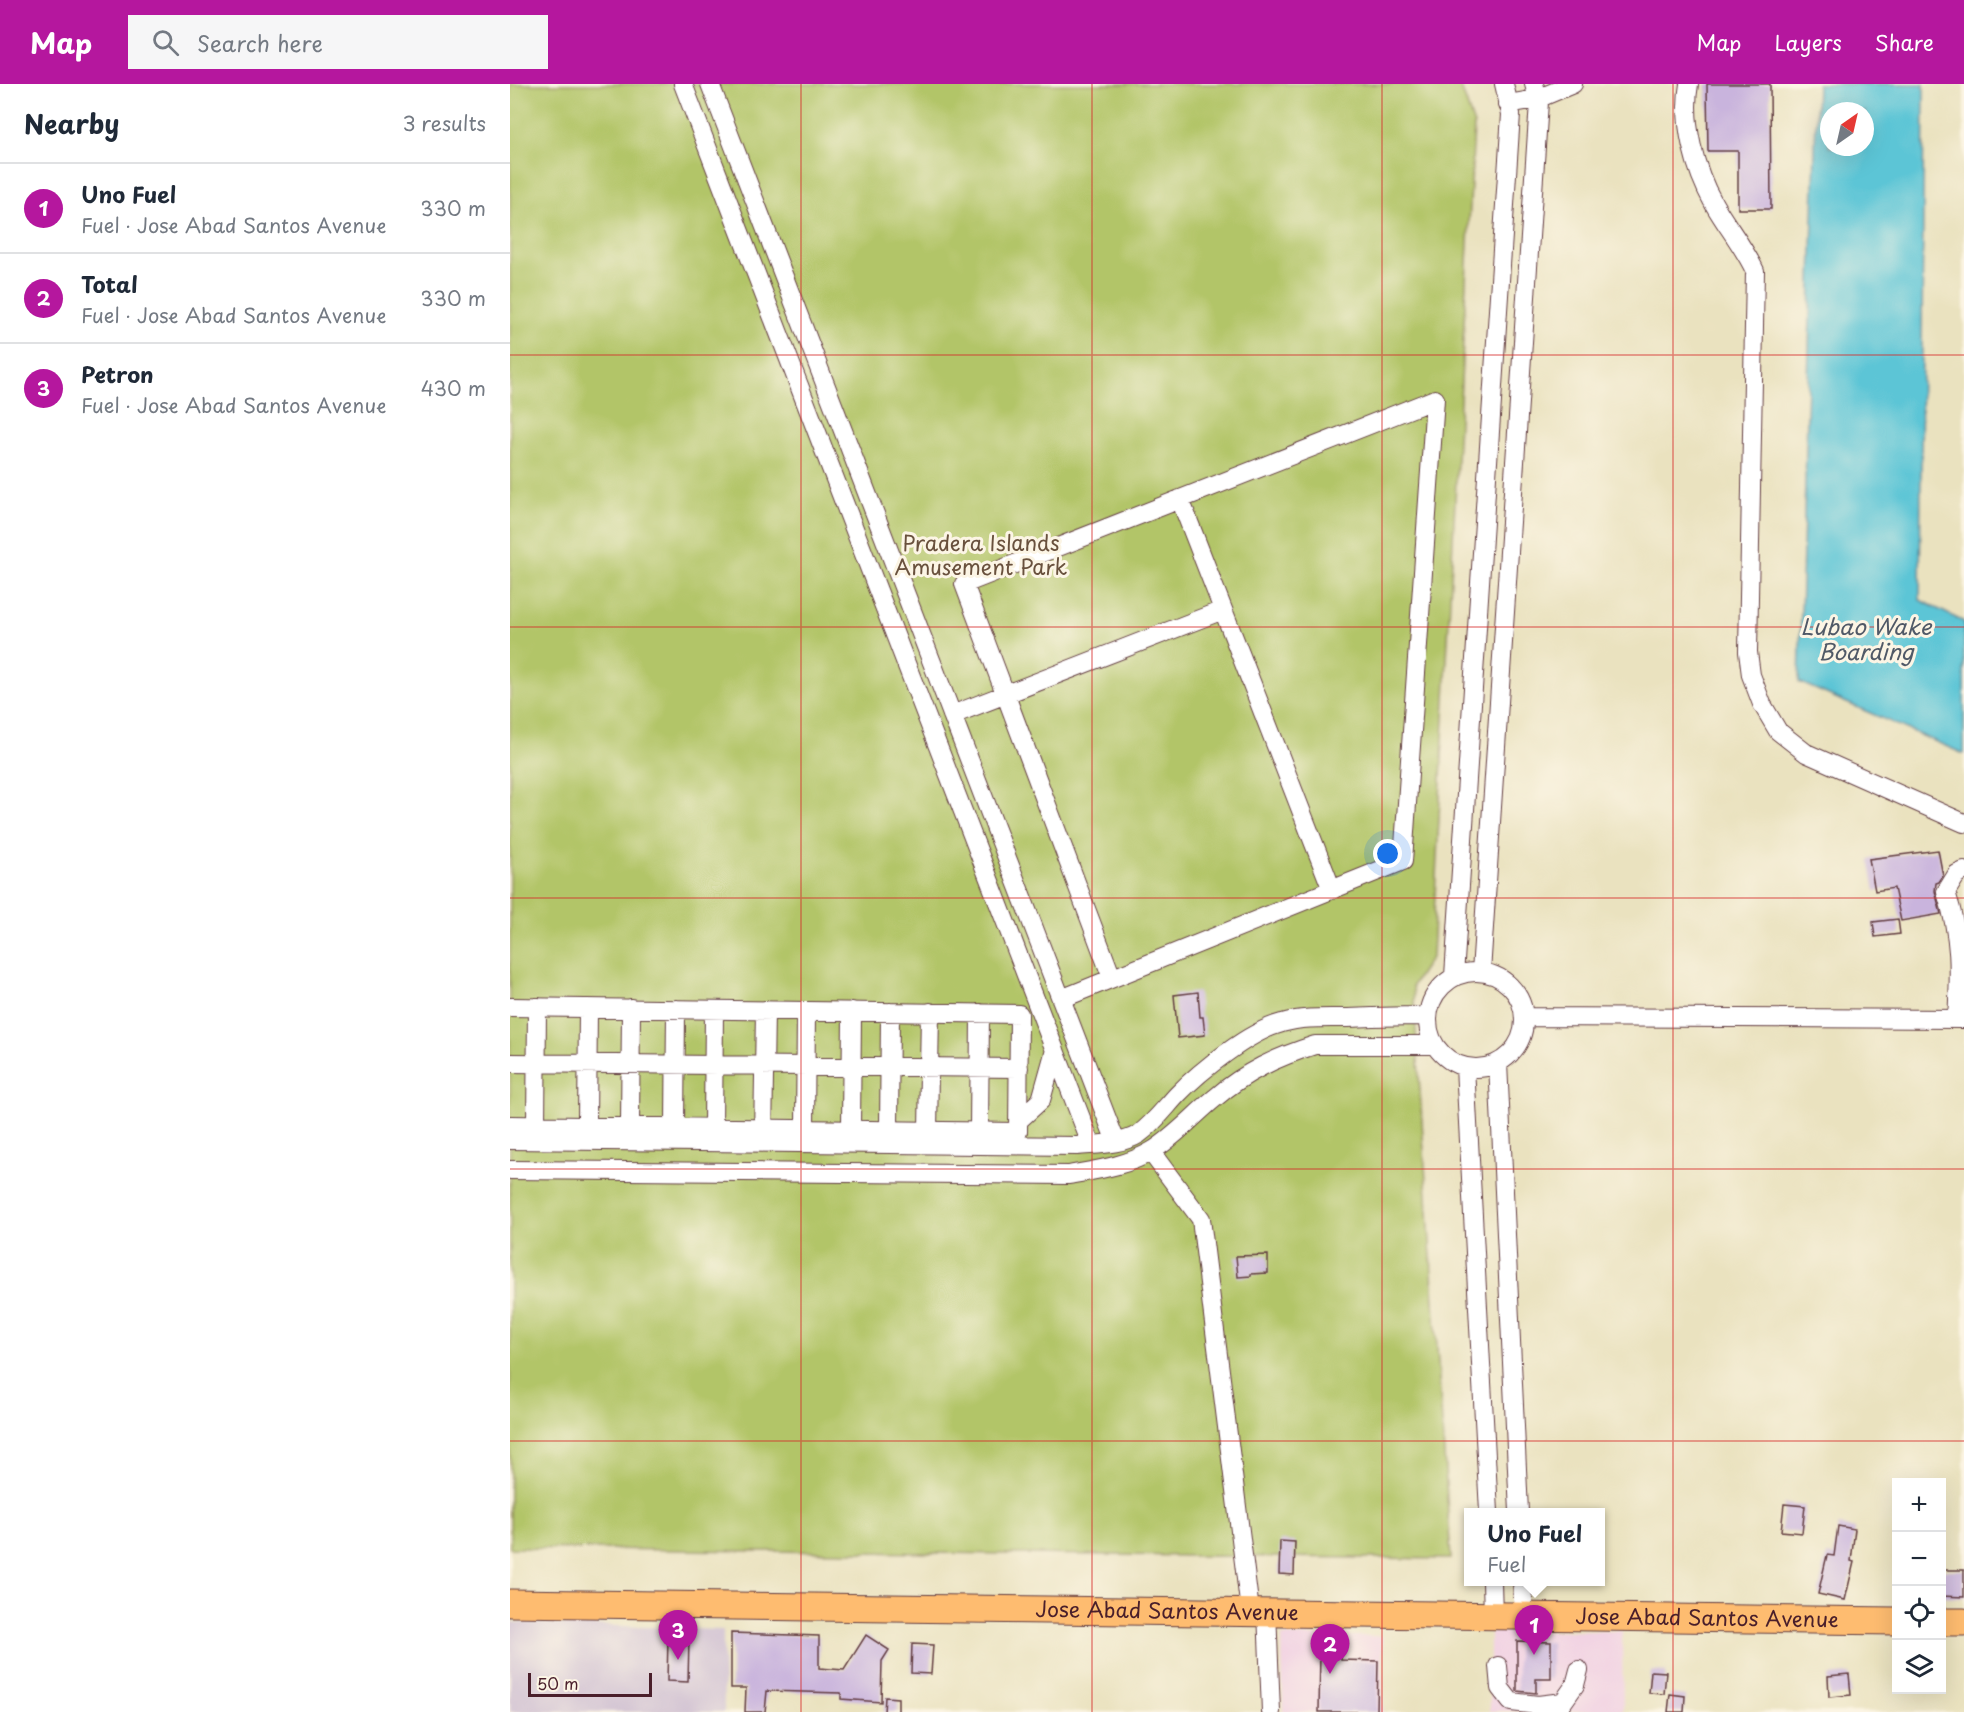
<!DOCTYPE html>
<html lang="en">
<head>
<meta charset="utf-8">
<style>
  body { margin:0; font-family:"Playpen Sans",sans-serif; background:#f6f6f7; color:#1f2937 }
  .controls { position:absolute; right:18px; bottom:18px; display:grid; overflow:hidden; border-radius:0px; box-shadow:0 6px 24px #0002 }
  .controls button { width:54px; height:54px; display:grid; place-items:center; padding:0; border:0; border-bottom:2px solid #e0e1e3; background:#fff; color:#1f2937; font:30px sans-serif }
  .compass { position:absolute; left:1310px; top:18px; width:54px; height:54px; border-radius:50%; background:#fff; box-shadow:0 6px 24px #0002; rotate:34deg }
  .scale { position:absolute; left:18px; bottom:15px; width:124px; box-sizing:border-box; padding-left:6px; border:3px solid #4a1f2b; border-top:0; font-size:16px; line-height:21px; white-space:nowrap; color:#4a1f2b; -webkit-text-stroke:4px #fcf5e5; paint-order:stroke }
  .you { position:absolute; left:878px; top:770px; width:21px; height:21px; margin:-15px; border:4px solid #fff; border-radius:50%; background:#1a73e8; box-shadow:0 0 0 9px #1a73e833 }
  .badge { display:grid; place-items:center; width:39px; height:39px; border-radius:50%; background:#b5179e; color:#fff; font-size:20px; font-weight:700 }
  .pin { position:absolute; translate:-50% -50px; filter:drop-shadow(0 2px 3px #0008) }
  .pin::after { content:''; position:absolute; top:32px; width:21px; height:18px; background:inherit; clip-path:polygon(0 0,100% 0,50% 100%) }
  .popup { position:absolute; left:954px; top:1424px; width:141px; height:78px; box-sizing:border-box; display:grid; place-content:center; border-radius:0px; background:#fff; filter:drop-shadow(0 2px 4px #0005); font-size:20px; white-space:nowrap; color:#747a83 }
  .popup b { font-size:22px; color:#1f2937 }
  .popup::after { content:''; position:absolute; left:50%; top:100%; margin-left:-12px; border:12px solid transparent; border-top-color:#fff }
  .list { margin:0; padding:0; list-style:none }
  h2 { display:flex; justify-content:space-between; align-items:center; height:78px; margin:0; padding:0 24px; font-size:26px }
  h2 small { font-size:20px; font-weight:400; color:#747a83 }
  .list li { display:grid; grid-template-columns:39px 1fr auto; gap:18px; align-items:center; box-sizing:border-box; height:90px; padding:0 24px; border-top:2px solid #e0e1e3 }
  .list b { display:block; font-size:22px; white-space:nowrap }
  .list p { margin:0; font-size:20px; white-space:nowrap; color:#747a83 }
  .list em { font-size:20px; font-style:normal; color:#747a83 }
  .icon { flex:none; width:33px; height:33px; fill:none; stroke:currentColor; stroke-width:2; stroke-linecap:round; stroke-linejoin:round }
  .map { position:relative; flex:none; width:1454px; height:1628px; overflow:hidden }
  header { display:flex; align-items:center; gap:36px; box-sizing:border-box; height:84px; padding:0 30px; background:#b5179e; color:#fff }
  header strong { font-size:28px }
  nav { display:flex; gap:33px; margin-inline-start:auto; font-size:21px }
  .search { width:420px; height:54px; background:#f6f6f7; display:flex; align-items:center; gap:15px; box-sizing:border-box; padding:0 21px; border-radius:0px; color:#747a83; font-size:22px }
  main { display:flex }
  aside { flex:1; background:#fff }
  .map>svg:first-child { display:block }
  .built { fill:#f1d0e3 }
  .industrial { fill:#cebed1 }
  .green { fill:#b2c568; stroke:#7e724a; stroke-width:1.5 }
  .water { fill:#5bc5d6; stroke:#527280; stroke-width:1.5; fill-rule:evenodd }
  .building { fill:#c9b4dd }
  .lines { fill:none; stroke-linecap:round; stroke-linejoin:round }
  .minor-casing { stroke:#623c41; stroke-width:20 }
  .highway-casing { stroke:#623c41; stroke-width:29 }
  .minor { stroke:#fff; stroke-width:18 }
  .highway { stroke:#febc70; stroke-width:27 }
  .grid { fill:none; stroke:#d62828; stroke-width:1.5; stroke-opacity:0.55 }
  .labels { text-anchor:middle; stroke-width:6; stroke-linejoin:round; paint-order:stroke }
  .park-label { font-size:21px; fill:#69513d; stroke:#fcf5e5 }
  .street-label { font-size:21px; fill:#4a1f2b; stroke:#fcf5e5 }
  .water-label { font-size:22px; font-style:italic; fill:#505967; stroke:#fcf5e5 }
</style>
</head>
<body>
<header>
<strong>Map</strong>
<div class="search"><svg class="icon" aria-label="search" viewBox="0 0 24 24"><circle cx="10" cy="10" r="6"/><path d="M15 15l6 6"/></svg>Search here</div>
<nav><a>Map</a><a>Layers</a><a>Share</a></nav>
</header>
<main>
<aside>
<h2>Nearby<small>3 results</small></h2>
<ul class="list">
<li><span class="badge">1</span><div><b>Uno Fuel</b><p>Fuel · Jose Abad Santos Avenue</p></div><em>330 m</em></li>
<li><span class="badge">2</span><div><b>Total</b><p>Fuel · Jose Abad Santos Avenue</p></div><em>330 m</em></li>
<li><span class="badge">3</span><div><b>Petron</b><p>Fuel · Jose Abad Santos Avenue</p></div><em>430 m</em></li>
</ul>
</aside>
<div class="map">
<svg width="1454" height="1628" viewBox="0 0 1454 1628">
  <rect width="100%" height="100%" fill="#fcf5e5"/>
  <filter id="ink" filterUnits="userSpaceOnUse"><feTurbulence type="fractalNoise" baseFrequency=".0167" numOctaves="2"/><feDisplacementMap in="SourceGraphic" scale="12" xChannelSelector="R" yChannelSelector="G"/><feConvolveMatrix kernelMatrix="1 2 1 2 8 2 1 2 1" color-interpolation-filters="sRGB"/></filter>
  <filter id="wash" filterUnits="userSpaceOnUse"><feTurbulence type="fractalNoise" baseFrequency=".008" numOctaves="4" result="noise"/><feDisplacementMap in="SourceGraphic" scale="24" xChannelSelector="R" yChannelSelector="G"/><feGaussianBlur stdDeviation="1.35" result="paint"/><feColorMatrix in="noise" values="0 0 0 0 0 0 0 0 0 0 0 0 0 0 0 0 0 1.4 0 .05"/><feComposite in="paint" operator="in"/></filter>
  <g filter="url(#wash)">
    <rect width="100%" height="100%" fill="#eae2bf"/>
    <!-- built -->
    <path class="built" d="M1112 1547 1113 1627H980V1548Z
      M772 1552H872L873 1628H773Z"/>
    <!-- industrial -->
    <path class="industrial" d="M0 1538 213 1546 214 1628H0Z"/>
    <!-- green -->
    <path class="green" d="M0 0H950L964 41 922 872 903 901 941 1475 0 1464Z"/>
    <!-- water -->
    <path class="water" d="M1307 0H1414L1410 516 1454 538V670L1289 598ZM1319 27H1355V63H1319Z"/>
    <g id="blocks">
      <!-- building -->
      <path class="building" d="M1197 0H1260L1261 125H1228V67H1198Z
        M1428 766 1433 792 1429 798 1426 799 1425 807 1431 830 1391 837 1384 804 1365 807 1359 775Z
        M1388 835 1390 850 1365 853 1363 838Z
        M688 908 690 933H693L695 951 668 954 664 911Z
        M758 1171V1189L741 1190V1192L728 1193 726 1172Z
        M1274 1420 1295 1422 1292 1449 1271 1447Z
        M1328 1442 1345 1445 1341 1477 1344 1478 1335 1516 1308 1510 1317 1471 1324 1472Z
        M770 1457 785 1458 784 1491 769 1490Z
        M1431 1486H1454V1513L1431 1512Z
        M221 1549 309 1552V1584L334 1586 356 1551 379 1566 372 1577 371 1618 331 1615V1609L257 1607 255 1628H235L236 1604H221Z
        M158 1554 179 1555 178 1598 157 1597Z
        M1007 1557 1041 1558V1595H1026V1609L1007 1607Z
        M402 1560 423 1561 421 1590 401 1589Z
        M810 1568H831V1576L868 1577 867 1628H809Z
        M1141 1587 1156 1588 1154 1610 1139 1609Z
        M1339 1590 1341 1611 1319 1613 1318 1592Z
        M1160 1610 1175 1612 1174 1628H1158Z
        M375 1613 388 1614V1628H374Z"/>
    </g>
  </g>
  <g filter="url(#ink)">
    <use href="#blocks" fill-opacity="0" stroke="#623c41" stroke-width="1.5"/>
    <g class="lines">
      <defs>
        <path id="minor" d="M173 0 581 1060
          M200 0 606 1058
          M1179 0C1172 39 1185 86 1204 120 1217 143 1234 163 1245 187L1238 568 1241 591 1252 620 1268 647 1296 669 1454 739
          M998 20 1027 15 1063 0
          M670 415 822 806
          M442 631 713 526
          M918 936a48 48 0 1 1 96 0a48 48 0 1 1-96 0Z
          M971 888 1029 18 1024 0
          M944 892 1001 30 994 0
          M551 915 893 777 925 315 454 500 602 894
          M0 923 509 930 508 1048 0 1041
          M1014 933 1454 935
          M1447 935C1450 887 1451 854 1436 808L1447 790 1454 787
          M0 979 509 984
          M988 979 1009 1428
          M955 983 979 1428
          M509 1036 531 1016 545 966
          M26 1042 27 923
          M77 1042 78 924
          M120 1043 121 924
          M165 1043 166 925
          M203 1044 204 926
          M295 1045 296 927
          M341 1046 342 927
          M379 1046 380 928
          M418 1047 420 928
          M469 1047 470 929
          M0 1056 567 1062C587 1060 611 1061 629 1050 644 1039 655 1024 667 1011 690 987 740 947 772 939 792 933 814 934 835 934 863 933 890 932 917 932
          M253 1056 255 926
          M641 1068 691 1135 740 1527
          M0 1086 559 1091C586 1086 617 1082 642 1067 665 1053 684 1031 705 1014 735 988 767 973 805 961H924
          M982 1498 983 1531
          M1012 1498 1014 1532
          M757 1527 761 1628
          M988 1582 990 1604 1001 1618 1028 1621 1053 1618 1065 1601 1069 1586"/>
        <g id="highway">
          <path id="s1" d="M0 1519 1386 1537"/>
          <path d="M1432 1538H1454"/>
        </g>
      </defs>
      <!-- minor casing -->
      <use href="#minor" class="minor-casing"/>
      <!-- highway casing -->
      <use href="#highway" class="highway-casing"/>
      <!-- minor -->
      <use href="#minor" class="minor"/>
      <!-- highway -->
      <use href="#highway" class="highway"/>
    </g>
  </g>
  <!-- grid -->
  <path class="grid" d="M291 0V1628M582 0V1628M872 0V1628M1163 0V1628M0 271H1454M0 543H1454M0 814H1454M0 1085H1454M0 1357H1454"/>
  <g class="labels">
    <!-- park labels -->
    <g class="park-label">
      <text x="471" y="467">Pradera Islands<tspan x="471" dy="24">Amusement Park</tspan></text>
    </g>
    <!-- street labels -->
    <g class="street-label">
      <text dy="7" stroke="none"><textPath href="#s1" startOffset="657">Jose Abad Santos Avenue</textPath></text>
      <text dy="7" stroke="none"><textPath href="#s1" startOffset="1197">Jose Abad Santos Avenue</textPath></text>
    </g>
    <!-- water labels -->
    <g class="water-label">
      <text x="1356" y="551">Lubao Wake<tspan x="1356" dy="25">Boarding</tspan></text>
    </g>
  </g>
</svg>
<div class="controls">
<button>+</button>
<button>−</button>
<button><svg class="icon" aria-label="locate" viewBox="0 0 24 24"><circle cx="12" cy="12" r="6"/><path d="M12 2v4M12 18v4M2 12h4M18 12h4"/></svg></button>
<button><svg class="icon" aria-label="layers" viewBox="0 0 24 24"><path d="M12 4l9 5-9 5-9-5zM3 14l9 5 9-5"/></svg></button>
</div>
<svg class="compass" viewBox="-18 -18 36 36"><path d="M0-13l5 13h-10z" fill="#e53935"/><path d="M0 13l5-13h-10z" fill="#747a83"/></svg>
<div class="scale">50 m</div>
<div class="you"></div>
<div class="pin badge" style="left:1024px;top:1571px">1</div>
<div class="popup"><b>Uno Fuel</b>Fuel</div>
<div class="pin badge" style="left:820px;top:1590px">2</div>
<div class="pin badge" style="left:168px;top:1576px">3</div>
</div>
</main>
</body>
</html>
